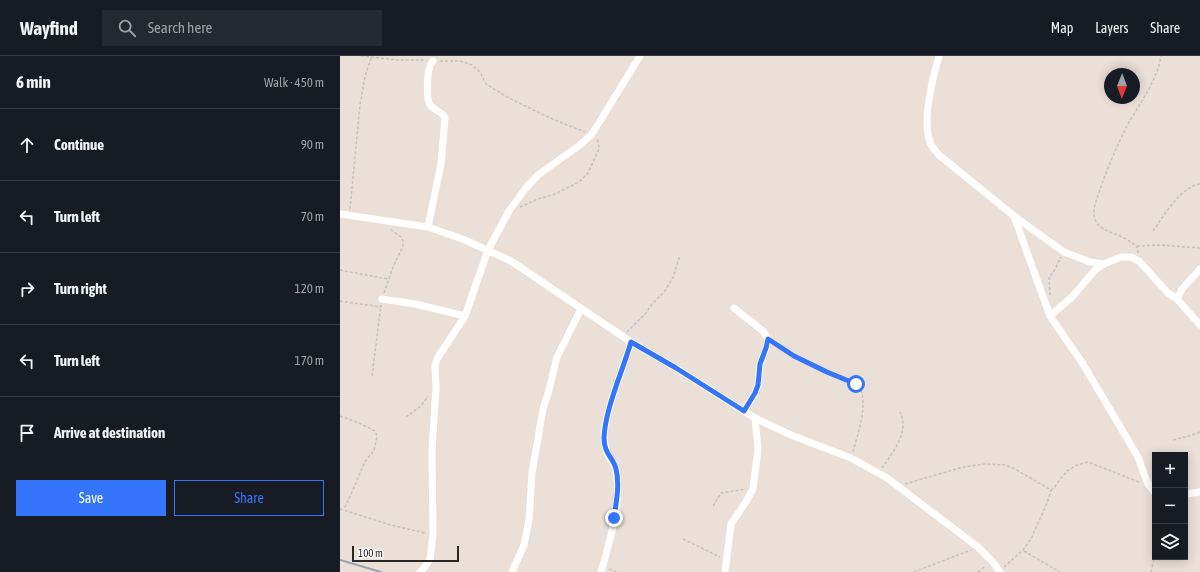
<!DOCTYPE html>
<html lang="en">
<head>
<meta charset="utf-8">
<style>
  body { margin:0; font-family:"Asap Condensed",sans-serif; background:#242831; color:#f1f3f6 }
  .controls { position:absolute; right:12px; bottom:12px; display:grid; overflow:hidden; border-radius:0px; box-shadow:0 2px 10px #0003 }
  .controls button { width:36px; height:36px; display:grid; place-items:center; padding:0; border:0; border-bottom:1px solid #363941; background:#171b24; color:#f1f3f6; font:20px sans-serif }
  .compass { position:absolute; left:764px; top:12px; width:36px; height:36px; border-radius:50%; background:#171b24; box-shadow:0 2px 10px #0003; rotate:181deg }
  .scale { position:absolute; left:12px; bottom:10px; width:107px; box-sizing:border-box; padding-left:4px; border:2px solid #272727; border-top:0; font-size:11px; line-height:14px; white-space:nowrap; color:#272727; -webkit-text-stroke:3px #fff; paint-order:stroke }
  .stop { position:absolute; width:12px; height:12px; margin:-9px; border:3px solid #3475fb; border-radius:50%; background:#fff }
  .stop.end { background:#3475fb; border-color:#fff; box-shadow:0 1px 4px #0008 }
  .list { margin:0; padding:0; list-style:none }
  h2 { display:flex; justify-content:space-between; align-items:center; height:52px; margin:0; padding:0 16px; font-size:17px }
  h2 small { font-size:13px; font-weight:400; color:#9ea1a6 }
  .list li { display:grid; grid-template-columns:26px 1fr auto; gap:12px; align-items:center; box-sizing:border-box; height:72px; padding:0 16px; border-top:1px solid #363941 }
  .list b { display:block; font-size:15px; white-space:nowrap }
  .list em { font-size:13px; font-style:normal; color:#9ea1a6 }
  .actions { display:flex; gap:8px; padding:12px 16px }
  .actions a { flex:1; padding:9px 0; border:1px solid #3475fb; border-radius:0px; text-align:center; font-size:14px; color:#3475fb }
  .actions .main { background:#3475fb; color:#fff }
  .icon { flex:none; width:22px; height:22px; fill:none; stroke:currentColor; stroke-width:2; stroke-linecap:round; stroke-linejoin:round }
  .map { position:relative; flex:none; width:860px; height:516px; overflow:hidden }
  header { display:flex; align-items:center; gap:24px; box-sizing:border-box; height:56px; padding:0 20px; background:#171b24; border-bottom:1px solid #363941 }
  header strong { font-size:19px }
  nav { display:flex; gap:22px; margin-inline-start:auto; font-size:14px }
  .search { width:280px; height:36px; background:#242831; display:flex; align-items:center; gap:10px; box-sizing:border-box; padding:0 14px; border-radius:0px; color:#9ea1a6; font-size:15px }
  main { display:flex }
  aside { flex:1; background:#171b24 }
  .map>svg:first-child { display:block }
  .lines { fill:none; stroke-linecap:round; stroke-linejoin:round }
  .path { stroke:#c3c3c3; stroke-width:1.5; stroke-dasharray:3 2; stroke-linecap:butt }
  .minor { stroke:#fff; stroke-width:7 }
  .rail { stroke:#9ba2b2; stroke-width:2 }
  .route { stroke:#3475fb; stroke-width:5 }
</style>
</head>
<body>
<header>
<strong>Wayfind</strong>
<div class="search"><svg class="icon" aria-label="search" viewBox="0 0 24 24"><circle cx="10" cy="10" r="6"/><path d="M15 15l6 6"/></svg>Search here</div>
<nav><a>Map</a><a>Layers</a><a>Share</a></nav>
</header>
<main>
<aside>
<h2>6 min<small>Walk · 450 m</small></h2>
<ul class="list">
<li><svg class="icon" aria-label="ahead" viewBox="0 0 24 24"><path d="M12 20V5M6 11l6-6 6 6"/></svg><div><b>Continue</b></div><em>90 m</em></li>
<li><svg class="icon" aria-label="left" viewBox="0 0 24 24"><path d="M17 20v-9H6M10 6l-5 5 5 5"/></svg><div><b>Turn left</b></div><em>70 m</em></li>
<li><svg class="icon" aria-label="right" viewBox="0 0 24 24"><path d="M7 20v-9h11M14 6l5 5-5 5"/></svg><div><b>Turn right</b></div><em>120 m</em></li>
<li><svg class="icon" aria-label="left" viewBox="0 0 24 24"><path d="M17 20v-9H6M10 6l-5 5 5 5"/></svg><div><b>Turn left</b></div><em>170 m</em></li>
<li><svg class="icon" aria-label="arrive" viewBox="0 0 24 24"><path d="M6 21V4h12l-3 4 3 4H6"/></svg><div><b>Arrive at destination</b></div></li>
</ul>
<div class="actions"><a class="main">Save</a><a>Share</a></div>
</aside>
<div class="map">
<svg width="860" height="516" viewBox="0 0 860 516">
  <rect width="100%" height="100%" fill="#eae0d8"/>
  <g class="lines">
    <!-- path -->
    <path class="path" d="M21 0 59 4H86
      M100 5H120L132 9 140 16 146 28 169 42 210 62 245 76
      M180 151 198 143 215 138 239 126 248 117 259 93 258 85 256 83
      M10 153 20 49 25 20 32 0
      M813 175C824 160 840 131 860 128
      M797 190 820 189 860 192
      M798 197 797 190C793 188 790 185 786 183 770 174 752 175 754 152 762 125 773 98 786 72 798 49 817 26 821 0
      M0 214 48 223
      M44 237 53 211 63 190V185L61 181 50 173
      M710 239 709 221 713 217 721 201
      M0 245 41 251
      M287 276 306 257 312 248 325 235 333 221 340 199
      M434 287C450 297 468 307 486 315 497 321 510 323 520 331 528 352 518 375 513 396
      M32 320 41 249
      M0 360 19 367 35 375 37 380 34 395 26 404 22 412 16 427 4 453
      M66 361 81 350 88 340
      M833 384 849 380 860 376
      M542 412C553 396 570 376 560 356
      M565 428 623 411 645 408 665 409 673 412 711 434 715 431 720 423 727 415 737 409 748 406 799 426
      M373 450 381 437 406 433
      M0 453 51 469 85 477
      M343 483 380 501
      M684 495 720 516
      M664 511 683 494 691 483 707 447 711 434
      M269 513 277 516
      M574 516 631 494
      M638 516 646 510
      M811 516 814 503 815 482"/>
    <!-- minor -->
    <path class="minor" d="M599 0C593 21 582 65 590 86 591 91 596 95 599 99L674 160 724 196 750 206 764 208
      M0 158 88 171 125 184 171 205 291 286 336 312 415 362 451 379 511 402 547 422 638 491 653 506 660 516
      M674 160 710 260 743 308 798 401 808 428 815 437
      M88 171 101 108 105 62C102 55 95 55 90 49 86 43 87 18 90 10 90 8 92 7 93 5
      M42 243 75 248 125 260
      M837 243 842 233 860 213
      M394 252 423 275 428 283 426 293 420 308 418 329 415 337 404 355
      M710 260 733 240 755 214 764 208 781 201H791L799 205 828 237 837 243 860 269
      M845 438 860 436
      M80 516 85 511 90 503 93 478 92 393 96 332 95 310 97 303 125 260 148 194 169 155 185 133 198 119 240 89 252 78 300 0
      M172 516 184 489 189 464 192 417 203 353 209 334 217 301 241 253
      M261 516C270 485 282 446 276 414 275 409 272 405 269 401 265 394 264 385 264 377 268 346 282 316 291 286
      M385 516 391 468 407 444 413 433 418 393 415 362"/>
    <!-- rail -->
    <path class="rail" d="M0 504 41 516"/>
  </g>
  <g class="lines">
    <!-- route -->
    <path class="route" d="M274 462C276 447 280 429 276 413 273 401 264 398 264 382 265 353 283 314 291 286L336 312 404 355 415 337 418 329 420 308 426 292 428 283 454 300 487 316 516 328"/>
  </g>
</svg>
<div class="controls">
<button>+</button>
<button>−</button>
<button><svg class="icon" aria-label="layers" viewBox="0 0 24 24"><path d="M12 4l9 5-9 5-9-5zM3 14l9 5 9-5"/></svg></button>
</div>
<svg class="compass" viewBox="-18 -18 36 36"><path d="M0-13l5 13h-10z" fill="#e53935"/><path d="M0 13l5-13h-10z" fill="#9ea1a6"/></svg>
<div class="scale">100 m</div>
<div class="stop" style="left:516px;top:328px"></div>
<div class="stop end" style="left:274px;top:462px"></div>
</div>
</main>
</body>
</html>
